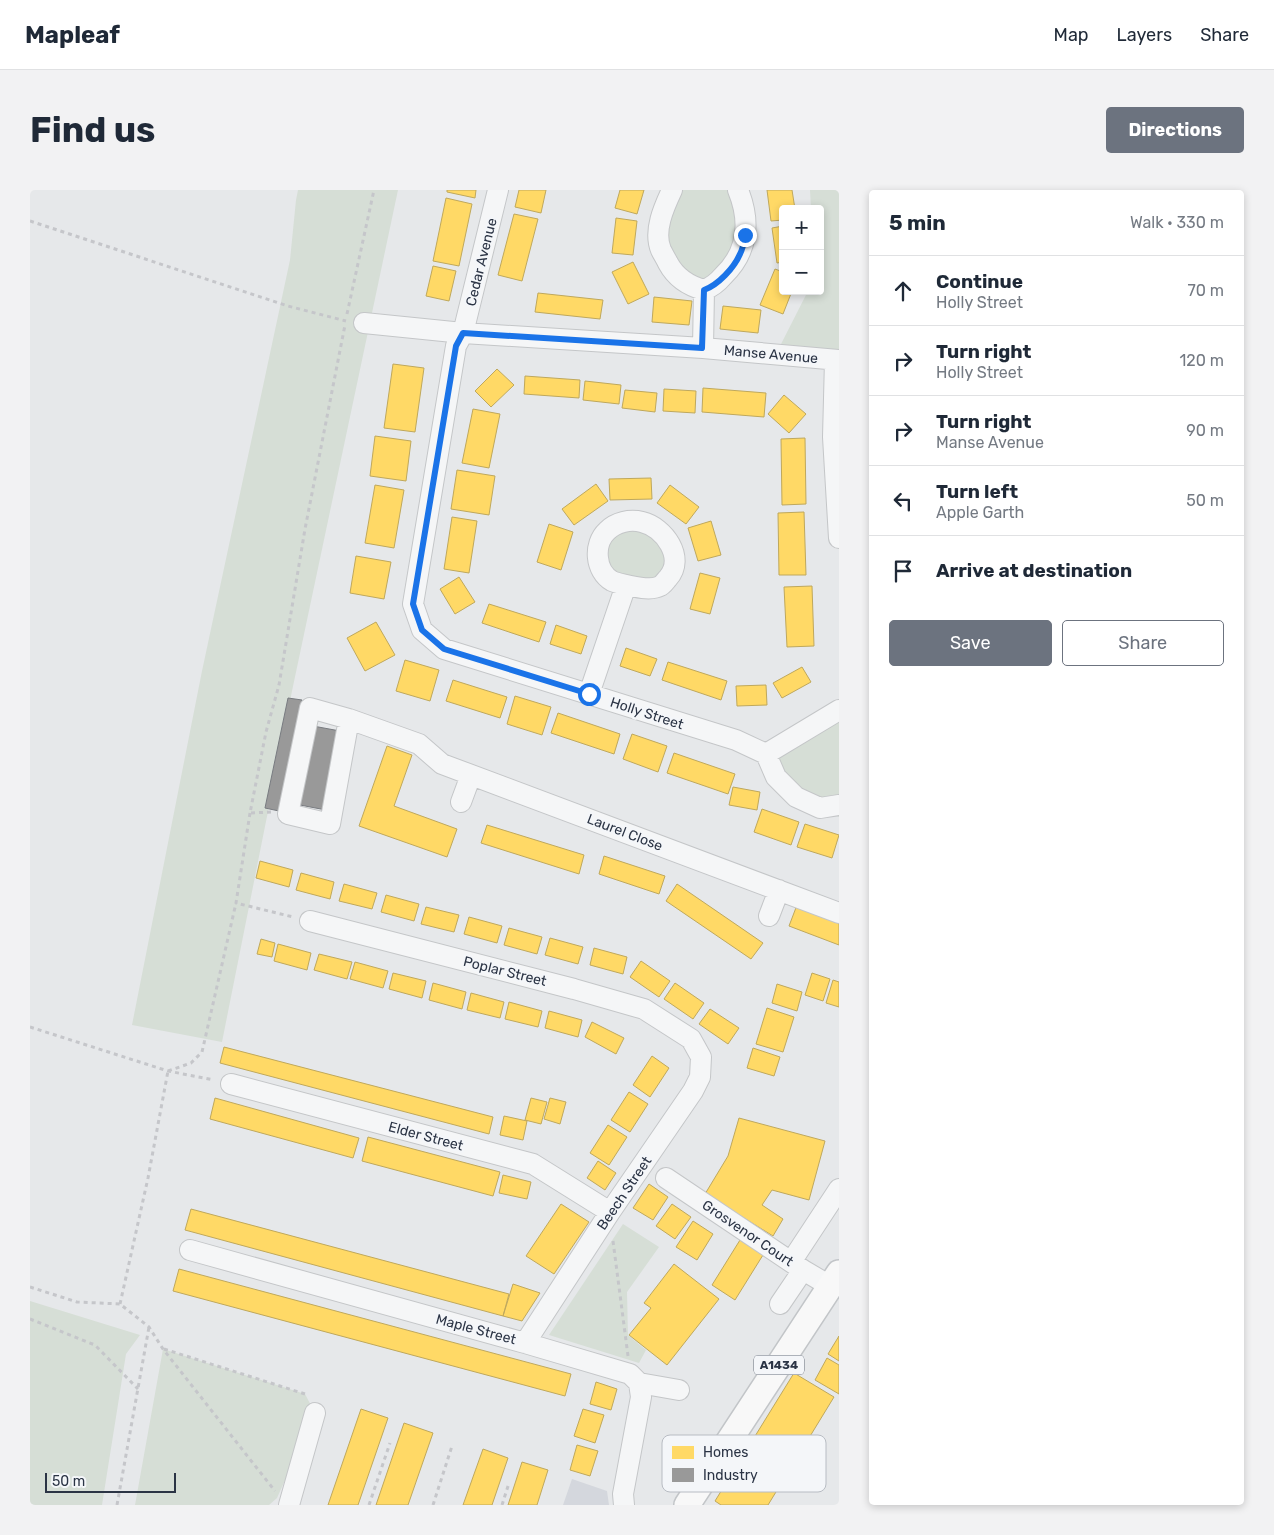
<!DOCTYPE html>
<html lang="en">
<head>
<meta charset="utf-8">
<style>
  body { margin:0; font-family:Rubik,sans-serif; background:#f2f2f3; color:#1f2937 }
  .controls { position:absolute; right:15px; top:15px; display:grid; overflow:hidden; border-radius:5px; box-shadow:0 2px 8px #0003 }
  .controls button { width:45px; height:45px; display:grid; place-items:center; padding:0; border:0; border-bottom:1px solid #e0e1e3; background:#fff; color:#1f2937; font:25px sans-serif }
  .scale { position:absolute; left:15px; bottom:12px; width:131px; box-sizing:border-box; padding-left:5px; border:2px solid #2b3445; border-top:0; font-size:14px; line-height:18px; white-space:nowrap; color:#2b3445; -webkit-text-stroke:4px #f4f6f9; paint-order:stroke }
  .stop { position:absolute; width:15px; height:15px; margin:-11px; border:4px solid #1a73e8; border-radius:50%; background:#fff }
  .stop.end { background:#1a73e8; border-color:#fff; box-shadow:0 1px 5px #0008 }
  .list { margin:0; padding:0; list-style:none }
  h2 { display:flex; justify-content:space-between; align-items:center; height:65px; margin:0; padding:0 20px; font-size:21px }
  h2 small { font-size:16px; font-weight:400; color:#747a83 }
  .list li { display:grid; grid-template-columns:32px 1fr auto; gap:15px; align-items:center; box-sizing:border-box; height:70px; padding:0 20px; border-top:1px solid #e0e1e3 }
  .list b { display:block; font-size:19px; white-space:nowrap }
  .list p { margin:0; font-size:16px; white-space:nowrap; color:#747a83 }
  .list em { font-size:16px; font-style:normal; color:#747a83 }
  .actions { display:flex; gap:10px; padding:15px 20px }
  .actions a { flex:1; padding:11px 0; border:1px solid #6c737f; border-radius:5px; text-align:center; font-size:18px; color:#6c737f }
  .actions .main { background:#6c737f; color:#fff }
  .icon { flex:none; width:28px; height:28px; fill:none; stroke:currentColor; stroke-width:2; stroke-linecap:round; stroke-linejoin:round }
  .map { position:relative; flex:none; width:809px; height:1315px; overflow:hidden; border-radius:5px }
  header { display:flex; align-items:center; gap:30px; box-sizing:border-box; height:70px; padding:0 25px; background:#fff; border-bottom:1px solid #e0e1e3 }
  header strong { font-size:24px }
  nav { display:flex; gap:28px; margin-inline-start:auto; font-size:18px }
  .intro { display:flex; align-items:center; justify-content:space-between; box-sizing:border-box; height:120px; padding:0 30px }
  h1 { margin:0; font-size:35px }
  .button { padding:12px 22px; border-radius:5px; background:#6c737f; color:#fff; font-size:18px; font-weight:700 }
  main { display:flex; gap:30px; padding:0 30px }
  aside { flex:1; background:#fff; border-radius:5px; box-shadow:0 2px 8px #0003 }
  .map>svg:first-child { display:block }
  .built { fill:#d4d7dd }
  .green { fill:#d6ded6 }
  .homes { fill:#ffd966; stroke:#bfa85c }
  .industry { fill:#999; stroke:#787b80 }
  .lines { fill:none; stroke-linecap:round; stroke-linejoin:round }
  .minor-casing { stroke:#c4c6c8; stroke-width:22 }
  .major-casing { stroke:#c2c5c8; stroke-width:28 }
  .path { stroke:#c5c6ca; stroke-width:3; stroke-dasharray:4 4; stroke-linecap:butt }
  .minor { stroke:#f5f6f7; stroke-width:20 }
  .major { stroke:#f8f8f8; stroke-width:25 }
  .route { stroke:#1a73e8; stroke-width:6 }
  .labels { text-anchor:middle; stroke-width:5; stroke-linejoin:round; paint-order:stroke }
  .shield { fill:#f4f6f9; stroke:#676e7b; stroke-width:1 }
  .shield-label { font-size:12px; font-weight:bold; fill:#2b3445 }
  .street-label { font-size:14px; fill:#2b3445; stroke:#f4f6f9 }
  .key { fill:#f4f6f9; stroke:#b8bcc3; stroke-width:1 }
  .key-label { font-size:14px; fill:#2b3445 }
</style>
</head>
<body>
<header>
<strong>Mapleaf</strong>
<nav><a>Map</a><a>Layers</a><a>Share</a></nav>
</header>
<div class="intro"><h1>Find us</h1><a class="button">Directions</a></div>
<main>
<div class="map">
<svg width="809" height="1315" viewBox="0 0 809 1315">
  <rect width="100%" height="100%" fill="#e6e8ea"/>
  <!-- built -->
  <path class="built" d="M542 1289 577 1301 579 1315H533Z"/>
  <!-- green -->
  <path class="green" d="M268 0H368L262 501 192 852 102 835 172 481 260 70 266 10Z
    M642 0H708L715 45 678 99 643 82 631 23Z
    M780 0H809V161L750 156 778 101H790V19H781Z
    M612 332 643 361 630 396 581 391 569 355 576 341Z
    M809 520V627L790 618 736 564Z
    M593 1034 629 1057 597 1102 598 1145 616 1160 609 1173 519 1145Z
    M0 1111 110 1145 96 1164 72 1315H0Z
    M133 1159 275 1204 285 1223 247 1308 239 1315H105Z"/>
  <!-- homes -->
  <path class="homes" d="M417 0H446L445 8 417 2Z
    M489 0H516L511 23 485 17Z
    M590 0H614L607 24 585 18Z
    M737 0H762L765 19H753V30L741 31Z
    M416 8 442 14 429 76 403 71Z
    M484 24 508 29 492 91 468 85Z
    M586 28 607 31 603 65 582 63Z
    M753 36V72L747 73 742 38Z
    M603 72 619 104 598 114 582 82Z
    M403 76 426 81 419 111 396 106Z
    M745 79 753 82V101H762L753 124 730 115Z
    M508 103 573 110 570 129 505 122Z
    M624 107 662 111 659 135 622 132Z
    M693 116 731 120 728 143 690 139Z
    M363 174 394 178 385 242 354 238Z
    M467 179 484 195 461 217 445 201Z
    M495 186 550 190 549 208 494 204Z
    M555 191 591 195 589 214 553 210Z
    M673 198 736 203 734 227 672 222Z
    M634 199 666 201 665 223 633 221Z
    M595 200 627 203 625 222 592 218Z
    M754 205 776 224 759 243 738 224Z
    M443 219 470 224 459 278 432 273Z
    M345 246 381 251 376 291 340 286Z
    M775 248 776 314 752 315 751 249Z
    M427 280 465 286 459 325 421 319Z
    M621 288 622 309 580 310 579 289Z
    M566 294 578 311 544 335 532 319Z
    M345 295 374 300 364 358 335 353Z
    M640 295 669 317 656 334 627 313Z
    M774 322 776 385H749L748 323Z
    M422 327 447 331 439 383 414 379Z
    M681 331 691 365 668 371 658 338Z
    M519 334 543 342 531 380 507 372Z
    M326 366 361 372 354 409 320 403Z
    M670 383 690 388 680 424 660 419Z
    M429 387 445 412 425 424 410 399Z
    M782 396 784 456 757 457 754 397Z
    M459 414 516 432 509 452 452 433Z
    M346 432 365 465 335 481 317 448Z
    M526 435 557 446 551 464 520 454Z
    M596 458 627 469 620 486 590 476Z
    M375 470 409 480 400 511 366 501Z
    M638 472 697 491 691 510 632 490Z
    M772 477 781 492 752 508 743 493Z
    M423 490 477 507 470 528 416 511Z
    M736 495 737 515 707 516 706 496Z
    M485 506 521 517 512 545 477 534Z
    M528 523 590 544 584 564 521 543Z
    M602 544 637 556 628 582 593 569Z
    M357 556 382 565 364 616 427 639 417 667 329 636Z
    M644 563 705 584 698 604 637 583Z
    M703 597 730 602 727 620 699 615Z
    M732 619 769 632 761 655 724 642Z
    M775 634 809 645 802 668 767 657Z
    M457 635 554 665 549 684 451 653Z
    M574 666 635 686 629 704 569 684Z
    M230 671 263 680 259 697 226 688Z
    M271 683 304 692 300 709 266 700Z
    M314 694 347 703 342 719 309 711Z
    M647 694 733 753 721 769 636 711Z
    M356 705 389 714 384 731 351 722Z
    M767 715 809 730V755L759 736Z
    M396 717 429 725 424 742 391 734Z
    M439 727 472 736 467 753 434 744Z
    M479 738 512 747 507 764 474 755Z
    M520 748 553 757 548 774 515 765Z
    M231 749 245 753 242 767 227 764Z
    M248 754 281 763 277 780 244 771Z
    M564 758 597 767 593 784 560 775Z
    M289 764 322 772 317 789 284 780Z
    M611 771 640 791 629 807 600 787Z
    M325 772 358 781 353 798 320 789Z
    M363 783 396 791 392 808 359 799Z
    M782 783 800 789 793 811 775 805Z
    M803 790 809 792V817L796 813Z
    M403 793 436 802 432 819 399 810Z
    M645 793 674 813 663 829 634 809Z
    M747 794 772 802 767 821 742 813Z
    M441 803 474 812 470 828 437 820Z
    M479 812 512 821 508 837 475 829Z
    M737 818 764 827 753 862 726 854Z
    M680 819 709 838 698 854 669 834Z
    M519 821 552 830 548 847 515 838Z
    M562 832 594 848 586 864 555 847Z
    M194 857 463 927 459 944 190 873Z
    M723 858 750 867 744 886 717 878Z
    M622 866 639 878 620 907 603 895Z
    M599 902 618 914 600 942 581 930Z
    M185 908 329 948 323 968 180 929Z
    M501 908 517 912 511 934 495 930Z
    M520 908 536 912 530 934 514 929Z
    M474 926 497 931 493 950 470 945Z
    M709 928 795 951 779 1010 742 1000 732 1015 753 1029 743 1046 675 1004 698 966Z
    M578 935 597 947 579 975 560 963Z
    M338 947 470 982 463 1006 332 971Z
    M568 971 586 983 575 1000 557 988Z
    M473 985 501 992 497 1009 469 1003Z
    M619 994 638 1007 623 1030 603 1018Z
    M531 1014 559 1032 524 1084 496 1066Z
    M642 1014 661 1027 645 1049 626 1036Z
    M161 1019 479 1104 473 1126 155 1040Z
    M663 1031 683 1044 667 1070 646 1057Z
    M710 1050 733 1065 705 1110 682 1095Z
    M644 1074 689 1109 637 1175 599 1145 621 1118 614 1113Z
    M149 1079 541 1184 535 1206 143 1101Z
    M483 1094 510 1103 492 1131 473 1126Z
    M809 1146V1171L798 1164Z
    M797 1168 809 1175V1204L785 1190Z
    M764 1183 804 1207 738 1315H691L685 1311Z
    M566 1192 587 1199 581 1220 560 1214Z
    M331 1219 358 1228 328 1315H298Z
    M553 1219 574 1225 565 1253 544 1246Z
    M374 1233 403 1243 378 1315H346Z
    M547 1255 568 1261 560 1286 540 1280Z
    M453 1259 478 1268 462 1315H433Z
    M492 1272 518 1280 507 1315H478Z"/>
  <!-- industry -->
  <path class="industry" d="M258 508 272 510 249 621 235 618Z
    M283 536 310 541 296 620 270 615Z"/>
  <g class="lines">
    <defs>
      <path id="minor" d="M468 0 433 143 426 156 383 414 392 440 414 459 706 550 736 564 809 520
        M642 0C634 17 623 41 631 60 633 64 636 69 638 73 646 88 659 96 674 100 682 97 688 92 693 86 718 62 721 32 708 0
        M334 133 433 143 673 158 809 170
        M673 158 674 100
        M805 170 803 247 809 348
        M559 504 596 395C592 394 586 393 582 391 565 381 563 354 577 341 586 332 600 329 612 332 634 337 656 368 638 388 636 390 633 395 630 396 621 401 606 397 596 395
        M319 529 280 518 258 624 300 634 319 529 389 554 412 574 809 723
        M736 564 746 587 766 607 790 618 809 615
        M431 612 441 585
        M739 726 749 700
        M280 731 544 799 614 819 661 849 671 867 670 887 663 901 580 1022 495 1153
        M201 894 503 974 580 1022
        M636 988 773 1080 800 1096
        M160 1060 495 1153 600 1184 609 1193 611 1207 593 1304 594 1315
        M761 1072 809 999
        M750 1114 773 1080
        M609 1193 649 1200
        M259 1315 285 1223"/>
      <path id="major" d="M657 1315 809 1083"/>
    </defs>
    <!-- minor casing -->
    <use href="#minor" class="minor-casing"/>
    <!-- major casing -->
    <use href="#major" class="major-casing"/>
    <!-- path -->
    <path class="path" d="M0 31 258 116 316 131
      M317 124 344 0
      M241 622 220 623 236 542 249 495 275 339 315 135
      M220 623 206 713 263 727
      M0 837 138 881 184 890
      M138 881 161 873 172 862 206 713
      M583 1051 598 1166
      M0 1097 47 1112 90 1114 119 1137 133 1159 245 1301
      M90 1114 118 988 138 881
      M0 1129 65 1155 108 1199
      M134 1159 275 1204 277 1207
      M87 1315 119 1137
      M339 1315 360 1253
      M403 1315 422 1256
      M472 1315 479 1293"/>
    <!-- minor -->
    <use href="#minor" class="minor"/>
    <!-- major -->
    <use href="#major" class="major"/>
  </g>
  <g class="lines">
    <!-- route -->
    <path class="route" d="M559 504 414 459 392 440 383 414 426 156 433 143 672 158 674 100C688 95 704 78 710 64 713 59 714 51 715 45"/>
  </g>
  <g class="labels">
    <!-- shield labels -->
    <rect class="shield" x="724" y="1165.5" width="50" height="19" rx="4"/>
    <g class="shield-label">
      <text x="749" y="1179">A1434</text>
    </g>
    <!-- street labels -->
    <g class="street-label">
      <text transform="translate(451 72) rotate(-76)" y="5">Cedar Avenue</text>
      <text transform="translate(741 164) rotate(5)" y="5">Manse Avenue</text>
      <text transform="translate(617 523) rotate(18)" y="5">Holly Street</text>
      <text transform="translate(595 642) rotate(21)" y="5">Laurel Close</text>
      <text transform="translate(475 781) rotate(14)" y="5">Poplar Street</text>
      <text transform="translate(396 946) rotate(15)" y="5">Elder Street</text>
      <text transform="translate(594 1003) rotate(-56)" y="5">Beech Street</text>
      <text transform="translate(718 1043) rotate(34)" y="5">Grosvenor Court</text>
      <text transform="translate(446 1139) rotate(15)" y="5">Maple Street</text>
    </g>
  </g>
  <!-- legend -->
  <rect x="632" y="1245" width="164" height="57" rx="8" class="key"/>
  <rect x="642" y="1256" width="22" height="13" fill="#ffd966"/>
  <rect x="642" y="1278" width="22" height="14" fill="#999"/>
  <g class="key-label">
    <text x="673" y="1267">Homes</text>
    <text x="673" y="1290">Industry</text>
  </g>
</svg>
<div class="controls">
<button>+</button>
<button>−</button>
</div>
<div class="scale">50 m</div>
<div class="stop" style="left:559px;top:504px"></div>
<div class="stop end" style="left:715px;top:45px"></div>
</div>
<aside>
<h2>5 min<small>Walk · 330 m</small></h2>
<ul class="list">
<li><svg class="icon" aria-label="ahead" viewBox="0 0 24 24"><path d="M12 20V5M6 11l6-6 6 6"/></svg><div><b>Continue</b><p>Holly Street</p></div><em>70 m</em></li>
<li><svg class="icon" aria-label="right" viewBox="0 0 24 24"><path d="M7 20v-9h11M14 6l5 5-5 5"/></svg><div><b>Turn right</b><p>Holly Street</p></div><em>120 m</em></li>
<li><svg class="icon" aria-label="right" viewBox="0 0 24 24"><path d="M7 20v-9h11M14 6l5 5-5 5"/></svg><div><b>Turn right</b><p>Manse Avenue</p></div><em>90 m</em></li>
<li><svg class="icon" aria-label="left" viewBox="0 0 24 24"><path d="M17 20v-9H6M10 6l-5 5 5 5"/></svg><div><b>Turn left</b><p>Apple Garth</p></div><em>50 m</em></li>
<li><svg class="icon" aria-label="arrive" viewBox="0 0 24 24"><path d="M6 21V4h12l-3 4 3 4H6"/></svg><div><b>Arrive at destination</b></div></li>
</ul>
<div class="actions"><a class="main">Save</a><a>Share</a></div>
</aside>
</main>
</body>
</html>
